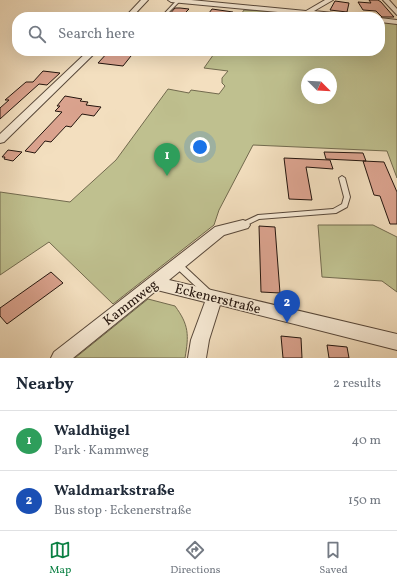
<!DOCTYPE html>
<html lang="en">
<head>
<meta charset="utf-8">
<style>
  body { margin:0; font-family:Vollkorn,serif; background:#f2f2f3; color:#1f2937 }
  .compass { position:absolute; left:301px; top:68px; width:36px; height:36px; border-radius:50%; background:#fff; box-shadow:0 4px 16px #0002; rotate:114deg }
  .you { position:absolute; left:200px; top:147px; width:14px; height:14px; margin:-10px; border:3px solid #fff; border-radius:50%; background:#1a73e8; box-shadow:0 0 0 6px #1a73e833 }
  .badge { display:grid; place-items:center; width:26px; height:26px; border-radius:50%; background:#0b8043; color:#fff; font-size:13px; font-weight:700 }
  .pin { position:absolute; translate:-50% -33px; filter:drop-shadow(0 1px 2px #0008) }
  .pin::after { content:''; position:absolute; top:21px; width:14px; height:12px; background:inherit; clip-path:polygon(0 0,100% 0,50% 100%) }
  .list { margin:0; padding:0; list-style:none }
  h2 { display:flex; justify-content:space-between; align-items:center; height:52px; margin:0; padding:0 16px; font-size:17px }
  h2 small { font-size:13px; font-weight:400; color:#747a83 }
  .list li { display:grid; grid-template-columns:26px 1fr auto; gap:12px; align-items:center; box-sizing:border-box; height:60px; padding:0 16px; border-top:1px solid #e0e1e3 }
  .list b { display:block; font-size:15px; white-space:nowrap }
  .list p { margin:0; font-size:13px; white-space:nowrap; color:#747a83 }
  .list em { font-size:13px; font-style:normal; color:#747a83 }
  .icon { flex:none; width:22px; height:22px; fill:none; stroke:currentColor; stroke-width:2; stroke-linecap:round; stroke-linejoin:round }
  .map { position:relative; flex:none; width:397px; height:358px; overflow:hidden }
  .search { position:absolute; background:#fff; box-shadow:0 4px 16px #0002; left:12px; right:12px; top:12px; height:44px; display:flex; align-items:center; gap:10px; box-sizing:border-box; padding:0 14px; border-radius:16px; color:#747a83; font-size:15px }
  .sheet { height:172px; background:#fff }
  nav { display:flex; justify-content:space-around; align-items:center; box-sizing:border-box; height:56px; border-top:1px solid #e0e1e3; background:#fff; font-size:11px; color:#747a83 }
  nav a { display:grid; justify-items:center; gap:2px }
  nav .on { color:#0b8043 }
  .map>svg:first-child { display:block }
  .green { fill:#bfc08f; stroke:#726a4e; fill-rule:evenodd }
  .building { fill:#dca490; stroke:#24150e }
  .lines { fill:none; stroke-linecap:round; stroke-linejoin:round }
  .service-casing { stroke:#58483a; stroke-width:2 }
  .minor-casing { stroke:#58483a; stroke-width:2 }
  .service { fill:#f7ead5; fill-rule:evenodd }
  .minor { fill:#f7ead5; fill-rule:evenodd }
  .labels { text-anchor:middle; stroke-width:3; stroke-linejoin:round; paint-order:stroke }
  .near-street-label { font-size:14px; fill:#24150e; stroke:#f7ead5 }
</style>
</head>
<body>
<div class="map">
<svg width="397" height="358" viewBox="0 0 397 358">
  <rect width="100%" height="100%" fill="#f3dfbf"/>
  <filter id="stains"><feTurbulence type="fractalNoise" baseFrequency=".005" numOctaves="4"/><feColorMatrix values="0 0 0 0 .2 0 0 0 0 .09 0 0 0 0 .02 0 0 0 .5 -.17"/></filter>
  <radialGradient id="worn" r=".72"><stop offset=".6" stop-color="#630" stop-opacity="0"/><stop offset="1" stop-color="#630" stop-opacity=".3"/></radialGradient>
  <!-- green -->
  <path class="green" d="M244 10 305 13 309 15 308 17H239Z
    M380 21 397 23V178L387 151 253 145 219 210 214 225 113 304 49 242 0 275V192L70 202 116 160 168 89 189 93 191 90 219 94 225 86 222 83V78L228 71 204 68 216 51H380ZM307 74H331V98H307Z
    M318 225H373L397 237V292L382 281 322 277Z
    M148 299 175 306C189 325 189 335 185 358H75Z"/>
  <!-- building -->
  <path class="building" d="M369 0H378L381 2 394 17H382L376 11 363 10 358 2 371 3Z
    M335 1 349 3 347 12 330 10Z
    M175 8H180L189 9 181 17 168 16Z
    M212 9 233 12V17H206Z
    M109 51H135L123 66 98 63Z
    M43 71 60 73 47 85 39 84 0 119V108L9 100H5L26 82H33Z
    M65 96 82 99 80 101 88 102 86 105 101 107 94 116 82 114 71 127 66 126 51 142 45 141 35 153 25 151 62 112 55 111 60 106H57Z
    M8 150 22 152 13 161 4 159 5 157H2Z
    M324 152 363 153 366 161 326 159Z
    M284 158 330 160 333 169 306 167 312 200 289 199Z
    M363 161 384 162 397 192V224H390L380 196 374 195Z
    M259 226 275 227 280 293 261 292Z
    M51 272 63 283 7 324 0 316V308Z
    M281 336 301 338 302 358H283Z
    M327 345 347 347 349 358H329Z"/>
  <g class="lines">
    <defs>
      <path id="service" d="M177 0 180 1 165 16 167 17H157L130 13 132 12 162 16Z
        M342 176 345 178 350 197 347 207 336 213 259 219 243 227H241L240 225 241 223 258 215 333 209 342 204 344 197 339 178Z
        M177 261 180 262 211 291 212 293 211 295 208 296 205 295 174 266 173 264 174 262Z"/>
      <path id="minor" d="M141 0H148L132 17H125Z
        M168 0H191L306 11 325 0H333L314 11 353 15 356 17H331L171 2Z
        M383 0H389L397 9V15Z
        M380 18 397 20V24L380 22Z
        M88 51H97L4 142 0 143V134Z
        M243 220 248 222 250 225 248 228 224 235 169 280 397 334V350L220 305 209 340 206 358H188L191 340 205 302 157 290 73 358H51L54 352 215 227Z"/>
    </defs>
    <!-- service casing -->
    <use href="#service" class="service-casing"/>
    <!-- minor casing -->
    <use href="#minor" class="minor-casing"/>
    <!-- service -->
    <use href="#service" class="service"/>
    <!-- minor -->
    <use href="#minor" class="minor"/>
  </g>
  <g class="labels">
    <!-- near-street labels -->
    <g class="near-street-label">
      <text transform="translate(218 298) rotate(14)" y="5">Eckenerstraße</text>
      <text transform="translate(130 302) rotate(-38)" y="5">Kammweg</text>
    </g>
  </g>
  <rect width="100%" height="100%" filter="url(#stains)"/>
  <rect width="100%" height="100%" fill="url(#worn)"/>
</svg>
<svg class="compass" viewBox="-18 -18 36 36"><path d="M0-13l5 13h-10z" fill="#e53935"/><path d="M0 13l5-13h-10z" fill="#747a83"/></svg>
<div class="you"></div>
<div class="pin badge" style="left:167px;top:176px;background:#2e9e5b">1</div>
<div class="pin badge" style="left:287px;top:323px;background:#1a4fb4">2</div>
<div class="search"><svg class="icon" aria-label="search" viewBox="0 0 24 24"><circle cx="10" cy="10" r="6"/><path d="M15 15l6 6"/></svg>Search here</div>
</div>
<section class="sheet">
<h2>Nearby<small>2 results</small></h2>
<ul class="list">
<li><span class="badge" style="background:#2e9e5b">1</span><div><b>Waldhügel</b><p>Park · Kammweg</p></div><em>40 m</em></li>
<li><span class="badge" style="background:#1a4fb4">2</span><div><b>Waldmarkstraße</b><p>Bus stop · Eckenerstraße</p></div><em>150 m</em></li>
</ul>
</section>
<nav>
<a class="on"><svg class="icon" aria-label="map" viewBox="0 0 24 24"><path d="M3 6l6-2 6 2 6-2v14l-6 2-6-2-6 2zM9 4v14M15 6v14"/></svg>Map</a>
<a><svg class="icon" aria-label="directions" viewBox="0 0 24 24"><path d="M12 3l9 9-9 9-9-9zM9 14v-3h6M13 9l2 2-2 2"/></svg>Directions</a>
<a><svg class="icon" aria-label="saved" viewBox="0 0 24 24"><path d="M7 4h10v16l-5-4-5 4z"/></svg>Saved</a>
</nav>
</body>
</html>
